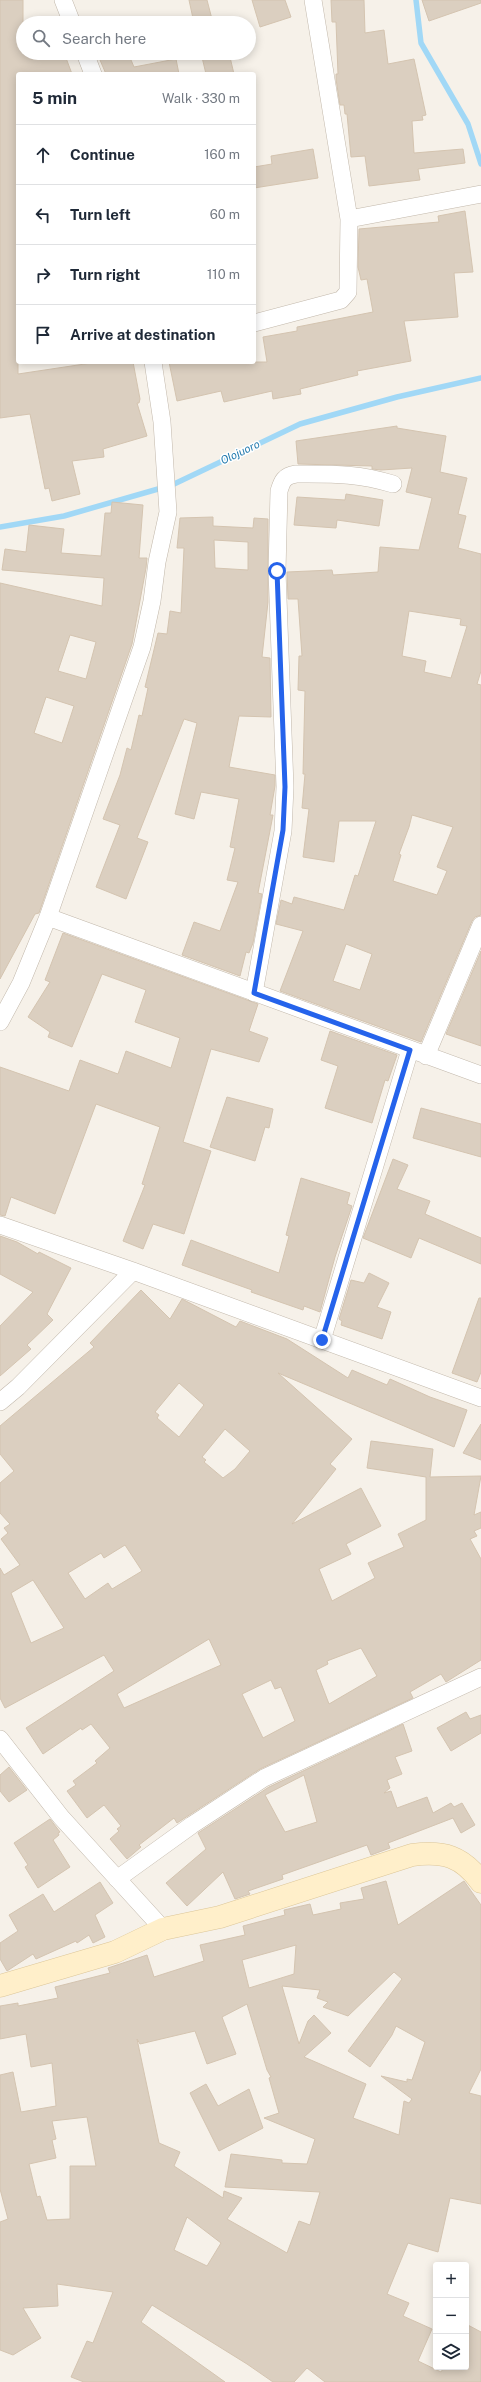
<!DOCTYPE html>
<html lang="en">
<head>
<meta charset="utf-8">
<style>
  body { margin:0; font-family:"Public Sans",sans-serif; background:#f6f6f7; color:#1f2937 }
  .controls { position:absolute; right:12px; bottom:12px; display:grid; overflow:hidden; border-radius:4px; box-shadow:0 2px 10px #0003 }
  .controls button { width:36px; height:36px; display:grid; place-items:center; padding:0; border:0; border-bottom:1px solid #e0e1e3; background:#fff; color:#1f2937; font:20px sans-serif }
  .stop { position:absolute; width:12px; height:12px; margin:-9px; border:3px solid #2563eb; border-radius:50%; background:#fff }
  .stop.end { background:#2563eb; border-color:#fff; box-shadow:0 1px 4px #0008 }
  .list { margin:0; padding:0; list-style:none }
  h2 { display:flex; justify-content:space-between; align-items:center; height:52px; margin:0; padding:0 16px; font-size:17px }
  h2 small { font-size:13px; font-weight:400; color:#747a83 }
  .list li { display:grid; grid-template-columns:26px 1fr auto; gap:12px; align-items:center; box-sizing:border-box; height:60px; padding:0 16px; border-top:1px solid #e0e1e3 }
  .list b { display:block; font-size:15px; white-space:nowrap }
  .list em { font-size:13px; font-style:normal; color:#747a83 }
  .icon { flex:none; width:22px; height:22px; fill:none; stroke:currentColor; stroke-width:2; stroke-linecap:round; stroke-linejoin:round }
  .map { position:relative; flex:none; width:481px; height:2382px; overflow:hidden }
  .search { position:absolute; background:#fff; box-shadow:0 2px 10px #0003; left:16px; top:16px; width:240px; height:44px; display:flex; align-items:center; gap:10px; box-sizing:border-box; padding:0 14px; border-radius:22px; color:#747a83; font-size:15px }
  .panel { position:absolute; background:#fff; box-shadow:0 2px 10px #0003; left:16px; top:72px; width:240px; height:292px; border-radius:4px }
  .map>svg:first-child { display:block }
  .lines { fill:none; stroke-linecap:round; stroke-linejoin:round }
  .stream { stroke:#a1d8f6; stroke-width:5.5 }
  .building { fill:#dbcfc0; stroke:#d4c4b0; fill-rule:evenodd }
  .street-casing { stroke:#c2b8ab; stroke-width:18 }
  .secondary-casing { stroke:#dcc698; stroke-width:23 }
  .street { stroke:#fff; stroke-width:17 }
  .secondary { stroke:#ffefca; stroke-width:22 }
  .route { stroke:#2563eb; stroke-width:5 }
  .labels { text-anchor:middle; stroke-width:3; stroke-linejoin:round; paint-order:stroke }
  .water-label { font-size:11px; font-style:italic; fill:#247bae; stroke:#fff }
</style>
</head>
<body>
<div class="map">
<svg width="481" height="2382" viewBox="0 0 481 2382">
  <rect width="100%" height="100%" fill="#f6f1e9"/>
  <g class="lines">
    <!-- stream -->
    <path class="stream" d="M416 0 421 43 468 124 481 164
      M0 527 64 516 172 485 300 424 397 397 481 378"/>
  </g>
  <!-- building -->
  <path class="building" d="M0 0H23V53H59L61 59 66 58 72 74H18V374L98 362H133L140 399 139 403H137L147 436 103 449 104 457 72 461 80 494 52 501 49 488 45 489 30 414 0 418Z
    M189 0H207L213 23H194Z
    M252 0H285L291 17 260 27Z
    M331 0H364L365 33 384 30 388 64 414 59 426 115 422 116 423 120 412 121 414 153 463 149 465 163 418 169 420 180 369 186 365 156 351 157 347 114H345L344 105H340L336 79V74H338L336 22H332Z
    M422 0H481V3L429 21Z
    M97 53H128L134 67 176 59 179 74H106Z
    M201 53H229L234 74H206Z
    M313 149 318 178 254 188V167L272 164 271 156Z
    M465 211 473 272 454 273 458 317 404 321 411 361 357 371 358 375 300 389 301 394 273 399 272 391 224 402 221 391 177 401 169 362H267L263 337 297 331V327L373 312 367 279 361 280 358 267 359 229 439 222 438 216Z
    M397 426V428L446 436 440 472 467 478 458 514 466 516 458 548 481 554V671L477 684 481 685V915L475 917 472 921 421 1042 280 991 303 931 276 924 281 900 292 904 294 897 344 910 355 875 358 876 376 821H339L334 862 303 857 309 809 302 808 305 774H303L305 691 298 690 299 656H302L298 599H288L287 572 332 570 333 575 378 572 380 547 419 550 432 498 406 492 412 468 381 470 372 469V466L298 464 296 441ZM409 611 461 619 460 625 467 626 451 678 424 672 426 661 402 656ZM412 815 453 827 437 867 447 871 437 895 393 881 401 855 399 854 409 827ZM346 944 372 954 360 990 333 981Z
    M346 494 383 500 379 526 337 520 336 528 294 525 297 497 345 500Z
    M112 502 143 505 139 558H147L146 568 132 644 39 913 35 914 0 979V583L102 606 104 578 2 570 5 549 26 552 29 525 64 529 61 553 101 556 105 513H111ZM70 635 96 642 86 679 58 671ZM46 697 74 706 62 743 34 733Z
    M213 517V526L253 528 254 518 268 519V602L262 657 270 658 271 717 239 716 229 767 275 775V786L270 815H273L258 893 262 894 253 943 249 953 246 952 240 976 182 955 194 922 220 931 238 882 227 880 235 848 230 847 239 799 201 792 194 819 175 814 197 723 184 719 137 838 148 842 126 899 96 887 120 825 103 819 120 775 127 748 131 750 139 715 142 716 148 688 145 687 158 633 167 634 170 611 181 613 184 548H177L180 518ZM214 540 248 542V570L215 568Z
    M63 933 258 1004 249 1031 268 1038 259 1062 211 1049 183 1142 211 1151 184 1234 153 1224 143 1249 123 1241 145 1185 142 1184 160 1127 96 1104 55 1214 11 1197 5 1216 0 1215V1067L69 1091 80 1060 118 1074 126 1051 171 1068 180 1038 135 1022 146 990 102 974 72 1047 48 1037 50 1032 28 1017 50 982 45 980Z
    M481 951V1046L446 1034Z
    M330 1031 397 1055 388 1081 385 1080 372 1123 325 1108 338 1066 321 1060Z
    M227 1097 273 1109 269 1128 265 1127 255 1161 210 1147Z
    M421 1108 481 1124V1157L413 1138Z
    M393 1159 408 1165 397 1189 430 1201 425 1214 481 1238V1264L419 1238 411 1258 363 1238Z
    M301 1178 350 1193 347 1204 352 1206 335 1257 320 1312 304 1306 303 1310 251 1292 252 1290 182 1265 191 1240 279 1273 289 1236 286 1235Z
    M0 1236 17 1242 38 1254 39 1252 71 1268 47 1314 53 1320 27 1345 31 1349 0 1376V1326L33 1292 0 1274Z
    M369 1273 389 1283 377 1307 391 1312 382 1339 341 1325 342 1321 339 1319 351 1280 364 1283Z
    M141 1290 170 1319 182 1299 236 1327 240 1321 287 1339 348 1378 352 1370 387 1385 390 1379 430 1397 467 1410 454 1447 278 1373 352 1439 330 1464 336 1469 292 1524 361 1488 381 1526 346 1544 351 1554 319 1569 332 1601 375 1578 368 1563 404 1547 398 1534 426 1520V1477L367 1468 371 1441 433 1449 430 1477 481 1476 474 1515 481 1512V1528L474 1531 477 1536 470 1539 481 1559V1660L446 1682 441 1674 410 1692 413 1698 260 1769 177 1823 174 1818 139 1845 141 1847 127 1859 110 1839 119 1831 117 1829 121 1826 104 1805 87 1818 67 1791 76 1785 73 1781 97 1763 95 1761 110 1748 91 1724 82 1730 81 1728 43 1754 26 1728 114 1671 104 1655 5 1708 0 1698V1568L4 1575 20 1565 1 1539 8 1533 4 1528 10 1524 0 1513V1483L14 1471 0 1454V1426L94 1347 90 1343ZM179 1383 204 1405 179 1437 157 1418 159 1415 155 1412ZM225 1429 250 1451 235 1469 223 1478 204 1462 206 1460 202 1457ZM125 1545 142 1571 112 1589 108 1583 85 1599 68 1573 101 1553 104 1558ZM33 1580 64 1628 31 1643 11 1593ZM209 1639 221 1665 124 1708 117 1694ZM361 1648 377 1676 329 1704 316 1670 328 1664 327 1661ZM271 1680 275 1689 281 1687 295 1721 263 1738 242 1694Z
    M479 1298H481V1372L477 1382 452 1373Z
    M481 1424V1460L463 1453Z
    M466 1712 470 1719 481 1715V1733L451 1751 437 1728Z
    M403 1724 412 1751 395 1757 402 1774 387 1780 390 1788 384 1793 391 1791 397 1808 427 1797 433 1813 451 1803 454 1807 462 1803 475 1825 461 1833 453 1818 388 1843 390 1848 371 1855 367 1845 282 1875 283 1879 248 1891 250 1894 235 1899 223 1872 187 1906 166 1883 206 1849 198 1833 269 1787ZM304 1775 317 1822 285 1832 265 1795Z
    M9 1767 27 1790 9 1802 0 1791V1775Z
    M50 1819 60 1832 58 1833 59 1835 53 1840 70 1867 38 1888 25 1867 28 1865 14 1843Z
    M386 1881 398 1925 464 1881 481 1905V2069L469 2093 481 2096V2204L450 2198 438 2252 408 2243 387 2294 409 2303 403 2316 432 2329 418 2361 441 2372 444 2367H466V2324L481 2332V2382H325L307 2368 294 2382H273L247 2364 152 2305 141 2322 225 2382H84L71 2377 87 2341 93 2343 113 2292 57 2284 58 2306 23 2308 41 2338 13 2355 0 2350V2222L8 2219 0 2189V2075L13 2072 21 2112 56 2106 52 2063 31 2067 26 2034 0 2039V2006L18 2003V2006L58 1998 55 1987 110 1973 108 1968 147 1955 154 1977 204 1961 200 1945 245 1935 243 1926 285 1915 284 1910 310 1904 313 1915 341 1909 340 1903 364 1899 361 1888ZM296 1945 294 1974 249 1988 242 1960ZM394 1972 402 1979 348 2051 370 2067 392 2035 396 2026 425 2042 412 2080 407 2079V2082L381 2076 412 2099 409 2103 404 2101 399 2135 353 2118 366 2084 304 2057 331 2033 314 2015 308 2021 299 2044 282 1986 320 1990 317 1998 328 2002 323 2007 348 2016ZM247 2004 267 2070 271 2077 269 2078 279 2113 264 2118 315 2139 307 2164 282 2163V2160L231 2154 225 2187 320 2192 310 2225 299 2221 287 2253 227 2219 242 2198 224 2191 223 2198 174 2166 180 2152 159 2143 137 2039 140 2044 195 2031 207 2064 236 2054 222 2017ZM87 2117 96 2166H70V2219L47 2220 40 2196 37 2197 29 2164 56 2158 52 2140 56 2139 52 2121ZM187 2217 221 2243 207 2266 174 2250Z
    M100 1882 113 1903 95 1915 105 1937 93 1943 89 1935 77 1943 76 1941 36 1959 33 1954 7 1971 0 1959V1943L18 1931 9 1915 43 1894 54 1912Z
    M206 2084 218 2106 249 2089 263 2128 219 2151 190 2093Z"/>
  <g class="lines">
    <defs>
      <path id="street" d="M63 0 72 23
        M85 53 93 74
        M349 219 481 194
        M254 323 341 300 348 292 349 219 313 0
        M48 917 481 1075
        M254 993 283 831 285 787 277 571 279 491C282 481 284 476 296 474 333 474 357 473 393 484
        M0 1022 21 983 48 917 142 647 152 601 157 562 168 512 162 422 153 362
        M426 1056 481 925
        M0 1225 133 1271 481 1398
        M322 1340 410 1050
        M0 1402 18 1387 133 1271
        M0 1739 61 1817 163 1929
        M117 1879 192 1825 264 1778 481 1677"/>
      <path id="secondary" d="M0 1986 115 1952 163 1929 220 1917 412 1855C444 1851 462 1856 481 1882"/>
    </defs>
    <!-- street casing -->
    <use href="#street" class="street-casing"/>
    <!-- secondary casing -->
    <use href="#secondary" class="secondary-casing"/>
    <!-- street -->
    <use href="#street" class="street"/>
    <!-- secondary -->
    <use href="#secondary" class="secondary"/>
  </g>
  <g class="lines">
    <!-- route -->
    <path class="route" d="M277 571 285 787 283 830 254 993 410 1050 322 1340"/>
  </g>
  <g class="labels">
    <!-- water labels -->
    <g class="water-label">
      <text transform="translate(240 452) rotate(-25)" y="4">Olojuoro</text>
    </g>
  </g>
</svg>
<div class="controls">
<button>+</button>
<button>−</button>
<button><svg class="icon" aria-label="layers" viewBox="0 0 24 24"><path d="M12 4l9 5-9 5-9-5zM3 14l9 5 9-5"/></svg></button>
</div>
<div class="stop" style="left:277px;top:571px"></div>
<div class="stop end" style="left:322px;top:1340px"></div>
<div class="search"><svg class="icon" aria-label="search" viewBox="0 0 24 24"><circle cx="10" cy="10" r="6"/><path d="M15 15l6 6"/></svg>Search here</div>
<section class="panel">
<h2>5 min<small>Walk · 330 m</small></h2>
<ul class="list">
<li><svg class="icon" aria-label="ahead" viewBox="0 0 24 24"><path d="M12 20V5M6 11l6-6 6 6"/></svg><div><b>Continue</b></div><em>160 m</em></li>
<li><svg class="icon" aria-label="left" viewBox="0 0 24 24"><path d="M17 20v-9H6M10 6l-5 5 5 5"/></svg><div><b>Turn left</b></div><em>60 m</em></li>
<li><svg class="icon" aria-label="right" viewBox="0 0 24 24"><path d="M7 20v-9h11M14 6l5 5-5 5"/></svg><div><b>Turn right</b></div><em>110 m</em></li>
<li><svg class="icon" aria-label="arrive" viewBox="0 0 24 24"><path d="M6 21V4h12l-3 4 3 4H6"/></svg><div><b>Arrive at destination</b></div></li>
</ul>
</section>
</div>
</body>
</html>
